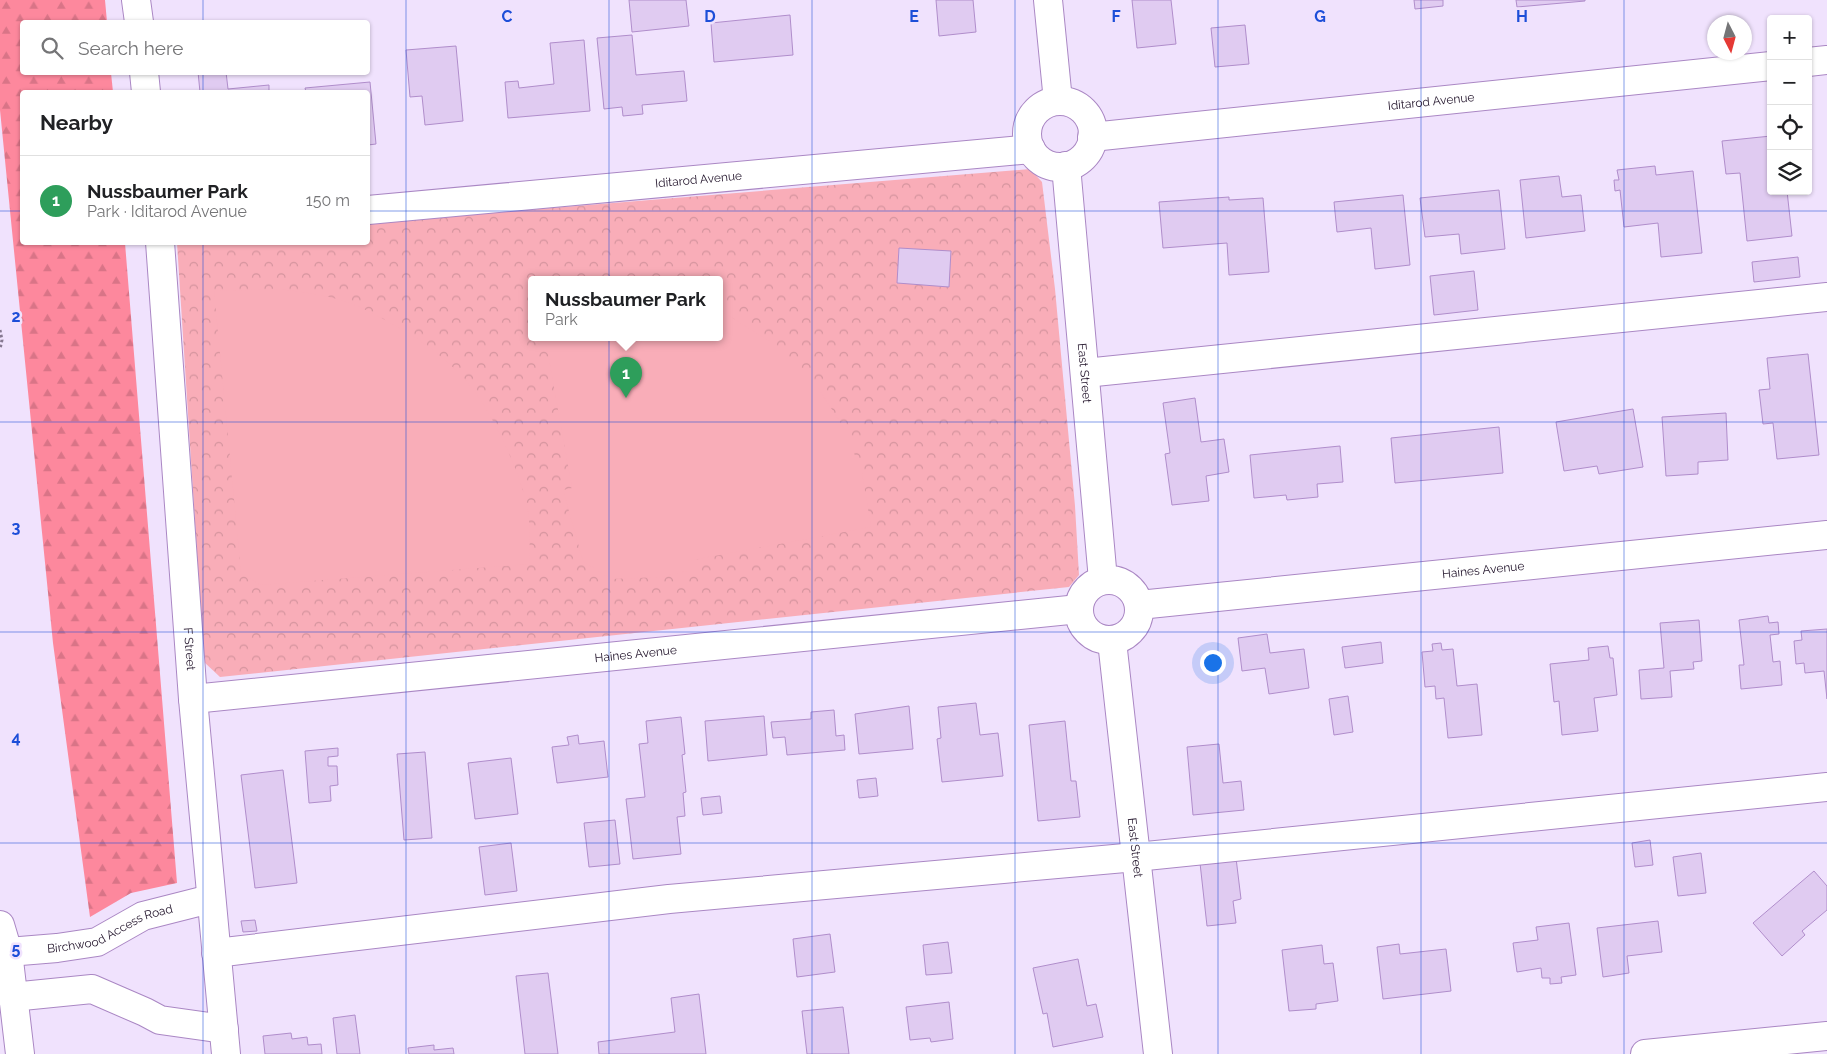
<!DOCTYPE html>
<html lang="en">
<head>
<meta charset="utf-8">
<style>
  body { margin:0; font-family:Raleway,sans-serif; background:#f2f2f2; color:#202124 }
  .controls { position:absolute; right:15px; top:15px; display:grid; overflow:hidden; border-radius:5px; box-shadow:0 1px 4px #0004 }
  .controls button { width:45px; height:45px; display:grid; place-items:center; padding:0; border:0; border-bottom:1px solid #e0e0e0; background:#fff; color:#202124; font:25px sans-serif }
  .compass { position:absolute; left:1707px; top:15px; width:45px; height:45px; border-radius:50%; background:#fff; box-shadow:0 1px 4px #0004; rotate:174deg }
  .you { position:absolute; left:1212px; top:662px; width:18px; height:18px; margin:-12px; border:4px solid #fff; border-radius:50%; background:#1a73e8; box-shadow:0 0 0 8px #1a73e833 }
  .badge { display:grid; place-items:center; width:32px; height:32px; border-radius:50%; background:#57830f; color:#fff; font-size:16px; font-weight:700 }
  .pin { position:absolute; translate:-50% -41px; filter:drop-shadow(0 1px 2px #0008) }
  .pin::after { content:''; position:absolute; top:26px; width:18px; height:15px; background:inherit; clip-path:polygon(0 0,100% 0,50% 100%) }
  .popup { position:absolute; left:528px; top:276px; width:195px; height:65px; box-sizing:border-box; display:grid; place-content:center; border-radius:5px; background:#fff; filter:drop-shadow(0 1px 4px #0005); font-size:16px; white-space:nowrap; color:#757577 }
  .popup b { font-size:19px; color:#202124 }
  .popup::after { content:''; position:absolute; left:50%; top:100%; margin-left:-10px; border:10px solid transparent; border-top-color:#fff }
  .list { margin:0; padding:0; list-style:none }
  h2 { display:flex; justify-content:space-between; align-items:center; height:65px; margin:0; padding:0 20px; font-size:21px }
  h2 small { font-size:16px; font-weight:400; color:#757577 }
  .list li { display:grid; grid-template-columns:32px 1fr auto; gap:15px; align-items:center; box-sizing:border-box; height:90px; padding:0 20px; border-top:1px solid #e0e0e0 }
  .list b { display:block; font-size:19px; white-space:nowrap }
  .list p { margin:0; font-size:16px; white-space:nowrap; color:#757577 }
  .list em { font-size:16px; font-style:normal; color:#757577 }
  .icon { flex:none; width:28px; height:28px; fill:none; stroke:currentColor; stroke-width:2; stroke-linecap:round; stroke-linejoin:round }
  .map { position:relative; flex:none; width:1827px; height:1054px; overflow:hidden }
  .search { position:absolute; background:#fff; box-shadow:0 1px 4px #0004; left:20px; top:20px; width:350px; height:55px; display:flex; align-items:center; gap:12px; box-sizing:border-box; padding:0 18px; border-radius:5px; color:#757577; font-size:19px }
  .panel { position:absolute; background:#fff; box-shadow:0 1px 4px #0004; left:20px; top:90px; width:350px; height:155px; border-radius:5px }
  .map>svg:first-child { display:block }
  .forest { fill:url(#forest-firs) }
  .park { fill:url(#park-crowns); fill-rule:evenodd }
  .garden { fill:#f9adb8 }
  .building { fill:#e0cbf1; stroke:#b08dcb }
  .lines { fill:none; stroke-linecap:round; stroke-linejoin:round }
  .minor-casing { stroke:#aa87c4; stroke-width:30 }
  .path { stroke:#867891; stroke-width:3; stroke-dasharray:2.5 2.5; stroke-linecap:butt }
  .minor { stroke:#fff; stroke-width:28 }
  .grid { fill:none; stroke:#1d4ed8; stroke-width:1; stroke-opacity:0.55 }
  .labels { text-anchor:middle; stroke-width:5; stroke-linejoin:round; paint-order:stroke }
  .street-label { font-size:12px; fill:#21132a; stroke:#f0e2fd }
  .grid-label { font-size:16px; text-anchor:middle; font-weight:bold; fill:#1d4ed8; stroke:#f0e2fd; stroke-width:5; stroke-linejoin:round; paint-order:stroke }
</style>
</head>
<body>
<div class="map">
<svg width="1827" height="1054" viewBox="0 0 1827 1054">
  <defs>
    <pattern id="forest-firs" width="22" height="20" patternUnits="userSpaceOnUse" patternTransform="scale(1.25)"><rect width="22" height="20" fill="#fd889d"/><path d="M5 1l3.5 6h-7zM16 11l3.5 6h-7z" fill="#d97487"/></pattern>
    <pattern id="park-crowns" width="20" height="18" patternUnits="userSpaceOnUse" patternTransform="scale(1.25)"><rect width="20" height="18" fill="#f9adb8"/><path d="M2 6a3 3 0 1 1 6 0M12 15a3 3 0 1 1 6 0" fill="none" stroke="#d5949e"/></pattern>
  </defs>
  <rect width="100%" height="100%" fill="#f0e2fd"/>
  <!-- forest -->
  <path class="forest" d="M0 0H105L107 22H22V72L111 73 113 92H22V242L125 243 177 883 131 893 90 917 53 643 0 110Z"/>
  <!-- park -->
  <path class="park" d="M1030 169 1042 182 1055 289 1075 506 1079 575 1069 587 220 677 204 662 177 243 368 242V223ZM532 279H720V337H532Z"/>
  <!-- garden -->
  <path class="garden" d="M279 289C301 292 324 294 346 302 360 306 374 314 387 321 414 335 438 352 460 374 487 401 514 459 525 497 531 518 530 542 529 564L260 585 241 572 214 291Z
    M720 310 773 343 818 388 844 428 862 473 871 527 687 561V571L661 577 611 579 583 561 563 490 572 488 545 337H720Z"/>
  <!-- building -->
  <path class="building" d="M629 0H686L689 26 632 32Z
    M936 0H973L976 32 939 36Z
    M1132 0H1171L1176 44 1137 48Z
    M1414 0H1443V6L1415 9Z
    M1516 0H1585V1L1517 7Z
    M790 15 793 55 714 62 711 23Z
    M1245 25 1249 64 1215 67 1211 28Z
    M632 35 636 75 684 71 687 101 642 105 643 114 623 116 622 107 604 109 597 38Z
    M584 40 590 111 508 118 505 82 518 81 519 88 554 84 550 43Z
    M456 46 463 121 425 125 422 96 410 97 406 50Z
    M198 72H226L228 89 269 85V92H200Z
    M370 82 376 144 368 145V92H306L305 88Z
    M1771 136V191H1787L1792 236 1747 241 1740 173 1726 174 1722 141Z
    M1655 166 1656 175 1693 171 1702 253 1661 257 1658 223 1624 227 1620 190 1615 191 1614 180H1619L1617 170Z
    M1559 176 1562 197 1581 195 1585 231 1526 238 1520 180Z
    M1499 190 1505 249 1461 254 1459 234 1425 237 1420 198Z
    M1403 195 1410 265 1375 269 1371 228 1337 232 1334 202Z
    M1229 197V200L1263 198 1269 272 1229 275 1227 243 1163 248 1159 202Z
    M899 248 951 251 949 287 897 283Z
    M1798 257 1800 277 1754 282 1752 262Z
    M1474 271 1478 310 1434 315 1430 276Z
    M1808 354 1819 455 1777 459 1773 423 1763 424 1759 390 1770 389 1767 358Z
    M1195 398 1201 442 1224 439 1229 472 1206 476 1209 501 1172 505 1165 454 1170 453 1163 403Z
    M1633 409 1643 467 1599 474 1597 466 1564 471 1556 422Z
    M1726 413 1728 460 1698 462V474L1666 476 1662 417Z
    M1499 427 1503 473 1395 483 1391 438Z
    M1340 446 1343 482 1317 484 1318 497 1287 500 1286 495 1254 498 1250 455Z
    M1768 616 1769 623 1778 622 1779 634 1770 635 1773 662 1780 661 1782 685 1741 689 1739 665H1744L1739 620Z
    M1699 620 1702 661 1693 662 1694 669 1670 671 1672 697 1641 699 1639 670 1664 668 1660 623Z
    M1827 629V699L1824 671 1805 673 1804 663 1796 664 1794 641 1802 640 1801 631Z
    M1267 634 1270 653 1304 649 1309 688 1269 694 1265 668 1242 671 1238 638Z
    M1381 642 1383 663 1345 668 1342 647Z
    M1441 643 1442 650 1453 649 1457 686 1477 684 1482 735 1448 738 1444 698 1436 699 1435 686 1425 687 1422 652 1433 651 1432 644Z
    M1608 646 1610 658H1613L1617 695 1594 698 1598 731 1562 735 1559 701 1554 702 1550 664 1589 660 1588 648Z
    M1348 696 1353 732 1334 735 1329 699Z
    M976 703 980 735 998 733 1003 776 942 782 937 739 941 738 938 707Z
    M909 706 913 749 859 754 855 714Z
    M834 710 836 736 844 735 845 750 787 755 785 737 773 738 771 722 811 719V712Z
    M764 716 767 755 708 761 705 721Z
    M681 717 685 754 682 755 686 792 683 793 685 816 677 817 681 854 633 859 626 799 645 797 639 744 648 743 646 721Z
    M1065 721 1071 781H1076L1080 817 1038 821 1029 725Z
    M578 735 579 744 604 741 608 777 557 783 552 747 569 745 567 737Z
    M1219 744 1223 783 1241 781 1244 810 1193 815 1187 747Z
    M338 748V756L328 757V766H337L338 785 330 786 331 801 309 803 305 751Z
    M425 752 432 838 404 840 397 754Z
    M511 758 518 814 475 819 468 763Z
    M283 770 297 883 255 888 241 775Z
    M876 778 878 796 859 798 857 780Z
    M720 796 722 813 703 815 701 798Z
    M615 820 620 864 589 867 584 823Z
    M1650 840 1653 865 1635 867 1632 843Z
    M511 843 517 891 485 895 479 847Z
    M1701 853 1706 893 1678 896 1673 857Z
    M1236 858 1241 899 1233 901 1236 923 1207 926 1200 863Z
    M1814 871 1827 886V910L1802 931 1805 935 1782 956 1753 923Z
    M255 920 257 931 243 932 241 921Z
    M1658 921 1662 952 1627 956 1629 973 1603 977 1597 928Z
    M1569 923 1576 975 1561 977 1562 983 1550 984V978H1542L1541 968 1517 972 1513 943 1538 940 1536 927Z
    M830 934 835 972 797 977 793 939Z
    M948 942 952 973 926 975 923 945Z
    M1399 944 1400 954 1446 949 1451 991 1383 999 1377 947Z
    M1322 945 1324 964 1333 963 1338 1001 1316 1004V1009L1289 1011 1282 950Z
    M1078 959 1087 1006 1096 1004 1103 1037 1053 1047 1047 1013 1043 1014 1033 968Z
    M548 973 558 1054H525L516 976Z
    M699 994 706 1054H599L598 1042 675 1032 671 998Z
    M949 1002 953 1039 931 1042 930 1038 910 1040 906 1007Z
    M843 1007 849 1054H807L802 1011Z
    M355 1015 360 1054H337L333 1018Z
    M291 1033 292 1039 307 1037 308 1045 321 1044 322 1054H265L263 1036Z
    M434 1045V1050L453 1048 454 1054H409L408 1048Z"/>
  <g class="lines">
    <defs>
      <g id="minor">
        <path d="M136 0 139 22"/>
        <path d="M1048 0 1058 101"/>
        <path d="M1808 62 1827 60"/>
        <path d="M144 72 146 92"/>
        <circle cx="1060" cy="134" r="33"/>
        <path id="s1" d="M1092 137 1771 66"/>
        <path id="s2" d="M1066 166 1103 580"/>
        <path id="s3" d="M368 210 1031 149"/>
        <path id="s4" d="M160 242 193 699 226 1054"/>
        <path d="M1085 373 1827 297"/>
        <circle cx="1109" cy="610" r="30"/>
        <path id="s5" d="M1139 605 1827 535"/>
        <path id="s6" d="M1112 641 1158 1054"/>
        <path id="s7" d="M193 699 1079 609"/>
        <path d="M0 925 8 952 20 1054"/>
        <path id="s8" d="M8 952 57 948 97 942 143 916 210 899"/>
        <path d="M216 953 669 899 1136 857 1827 787"/>
        <path d="M12 997 92 989 145 1012 160 1020 224 1029"/>
        <path d="M1645 1054 1827 1036"/>
      </g>
    </defs>
    <!-- minor casing -->
    <use href="#minor" class="minor-casing"/>
    <!-- path -->
    <path class="path" d="M0 330 2 340 0 349"/>
    <!-- minor -->
    <use href="#minor" class="minor"/>
  </g>
  <!-- grid -->
  <path class="grid" d="M203 0V22M406 0V1054M609 0V1054M812 0V1054M1015 0V1054M1218 0V1054M1421 0V1054M1624 0V1054M203 72V92M0 211H22M368 211H1827M203 242V1054M0 422H1827M0 632H1827M0 843H1827"/>
  <g class="labels">
    <!-- street labels -->
    <g class="street-label">
      <text dy="4" stroke="none"><textPath href="#s1" startOffset="341">Iditarod Avenue</textPath></text>
      <text dy="4" stroke="none"><textPath href="#s3" startOffset="332">Iditarod Avenue</textPath></text>
      <text dy="4" stroke="none"><textPath href="#s2" startOffset="208">East Street</textPath></text>
      <text dy="4" stroke="none"><textPath href="#s5" startOffset="346">Haines Avenue</textPath></text>
      <text dy="4" stroke="none"><textPath href="#s4" startOffset="408">F Street</textPath></text>
      <text dy="4" stroke="none"><textPath href="#s7" startOffset="445">Haines Avenue</textPath></text>
      <text dy="4" stroke="none"><textPath href="#s6" startOffset="208">East Street</textPath></text>
      <text dy="4" stroke="none"><textPath href="#s8" startOffset="106">Birchwood Access Road</textPath></text>
    </g>
  </g>
  <g class="grid-label">
    <text x="507" y="22">C</text>
    <text x="710" y="22">D</text>
    <text x="914" y="22">E</text>
    <text x="1116" y="22">F</text>
    <text x="1320" y="22">G</text>
    <text x="1522" y="22">H</text>
    <text x="16" y="322">2</text>
    <text x="16" y="533">3</text>
    <text x="16" y="743">4</text>
    <text x="16" y="954">5</text>
  </g>
</svg>
<div class="controls">
<button>+</button>
<button>−</button>
<button><svg class="icon" aria-label="locate" viewBox="0 0 24 24"><circle cx="12" cy="12" r="6"/><path d="M12 2v4M12 18v4M2 12h4M18 12h4"/></svg></button>
<button><svg class="icon" aria-label="layers" viewBox="0 0 24 24"><path d="M12 4l9 5-9 5-9-5zM3 14l9 5 9-5"/></svg></button>
</div>
<svg class="compass" viewBox="-18 -18 36 36"><path d="M0-13l5 13h-10z" fill="#e53935"/><path d="M0 13l5-13h-10z" fill="#757577"/></svg>
<div class="you"></div>
<div class="pin badge" style="left:626px;top:398px;background:#2e9e5b">1</div>
<div class="popup"><b>Nussbaumer Park</b>Park</div>
<div class="search"><svg class="icon" aria-label="search" viewBox="0 0 24 24"><circle cx="10" cy="10" r="6"/><path d="M15 15l6 6"/></svg>Search here</div>
<section class="panel">
<h2>Nearby<small></small></h2>
<ul class="list">
<li><span class="badge" style="background:#2e9e5b">1</span><div><b>Nussbaumer Park</b><p>Park · Iditarod Avenue</p></div><em>150 m</em></li>
</ul>
</section>
</div>
</body>
</html>
